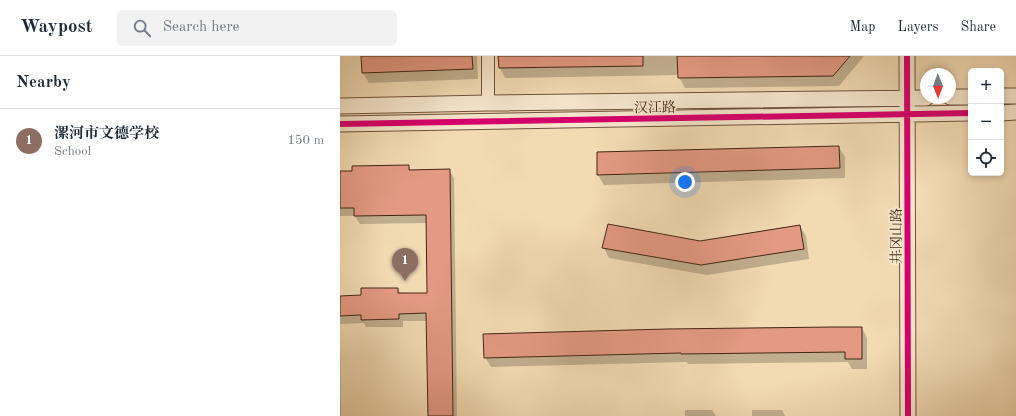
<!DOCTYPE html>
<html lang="en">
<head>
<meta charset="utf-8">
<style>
  body { margin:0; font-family:"Old Standard TT","Noto Serif SC",serif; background:#f2f2f3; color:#1f2937 }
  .controls { position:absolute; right:12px; top:12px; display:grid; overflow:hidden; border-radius:6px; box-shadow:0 2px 6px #0003 }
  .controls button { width:36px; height:36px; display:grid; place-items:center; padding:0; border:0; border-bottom:1px solid #e0e1e3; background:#fff; color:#1f2937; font:20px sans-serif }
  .compass { position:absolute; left:580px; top:12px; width:36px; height:36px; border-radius:50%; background:#fff; box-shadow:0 2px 6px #0003; rotate:179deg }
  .you { position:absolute; left:345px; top:126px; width:14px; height:14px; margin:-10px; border:3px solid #fff; border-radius:50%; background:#1a73e8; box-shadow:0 0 0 6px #1a73e833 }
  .badge { display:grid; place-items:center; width:26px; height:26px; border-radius:50%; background:#7c3aed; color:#fff; font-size:13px; font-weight:700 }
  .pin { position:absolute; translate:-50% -33px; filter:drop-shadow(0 1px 2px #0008) }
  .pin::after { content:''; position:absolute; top:21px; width:14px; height:12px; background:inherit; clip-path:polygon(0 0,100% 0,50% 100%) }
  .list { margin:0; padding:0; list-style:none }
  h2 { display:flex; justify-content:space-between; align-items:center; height:52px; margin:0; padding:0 16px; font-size:17px }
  h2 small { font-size:13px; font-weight:400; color:#747a83 }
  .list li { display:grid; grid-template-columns:26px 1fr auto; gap:12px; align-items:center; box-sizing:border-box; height:64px; padding:0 16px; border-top:1px solid #e0e1e3 }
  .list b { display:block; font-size:15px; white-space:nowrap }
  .list p { margin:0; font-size:13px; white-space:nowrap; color:#747a83 }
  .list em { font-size:13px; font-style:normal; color:#747a83 }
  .icon { flex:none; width:22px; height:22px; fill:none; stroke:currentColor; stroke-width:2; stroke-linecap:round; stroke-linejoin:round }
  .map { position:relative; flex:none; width:676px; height:360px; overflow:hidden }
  header { display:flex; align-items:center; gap:24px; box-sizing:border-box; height:56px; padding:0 20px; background:#fff; border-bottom:1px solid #e0e1e3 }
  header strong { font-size:19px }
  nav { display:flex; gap:22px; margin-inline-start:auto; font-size:14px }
  .search { width:280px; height:36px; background:#f2f2f3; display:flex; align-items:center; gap:10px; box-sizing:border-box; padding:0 14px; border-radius:6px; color:#747a83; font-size:15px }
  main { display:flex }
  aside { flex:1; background:#fff }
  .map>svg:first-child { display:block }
  .shadow { fill:#0003 }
  .building { fill:#e39983; stroke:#432814 }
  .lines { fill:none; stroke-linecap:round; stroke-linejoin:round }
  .minor-casing { stroke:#6f543c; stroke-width:14 }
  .tertiary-casing { stroke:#6f543c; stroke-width:17 }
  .minor { stroke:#f7e7ce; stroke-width:12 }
  .tertiary { stroke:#f7e7ce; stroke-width:15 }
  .cycleway-casing { stroke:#f7e7ce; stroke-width:8 }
  .cycleway { stroke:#d6006c; stroke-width:6 }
  .labels { text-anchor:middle; stroke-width:3.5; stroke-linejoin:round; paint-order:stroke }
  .street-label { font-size:14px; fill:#432814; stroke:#f7e7ce }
</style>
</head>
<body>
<header>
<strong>Waypost</strong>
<div class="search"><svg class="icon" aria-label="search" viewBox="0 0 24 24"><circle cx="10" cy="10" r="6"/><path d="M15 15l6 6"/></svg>Search here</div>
<nav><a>Map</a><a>Layers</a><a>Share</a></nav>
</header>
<main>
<aside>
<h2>Nearby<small></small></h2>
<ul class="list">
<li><span class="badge" style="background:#8d6e63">1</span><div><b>漯河市文德学校</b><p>School</p></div><em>150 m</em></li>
</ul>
</aside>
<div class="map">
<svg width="676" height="360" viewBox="0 0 676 360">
  <rect width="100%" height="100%" fill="#f2dab3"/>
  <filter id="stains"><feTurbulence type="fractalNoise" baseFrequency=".005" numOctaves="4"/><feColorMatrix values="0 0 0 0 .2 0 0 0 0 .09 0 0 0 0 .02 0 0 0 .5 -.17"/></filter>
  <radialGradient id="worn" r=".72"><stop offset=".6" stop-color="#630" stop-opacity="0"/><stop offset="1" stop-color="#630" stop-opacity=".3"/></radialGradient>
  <!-- shadow -->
  <path class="shadow" d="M22 0H137L138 23 29 27 23 17Z
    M159 0H524L499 30 345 32 339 21V19L165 22 160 12Z
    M499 91 505 101V122L264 129 258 119V97Z
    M69 110 71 115 109 114 114 122 117 360H89L87 265H63V271H26L24 267 0 268V241L22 240 58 233 61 238H88L87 167 20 168 15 160H0V116H13Z
    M460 170 466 180 469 203 367 219 269 202 264 192 360 186Z
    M522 272 527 282V313H512L508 306 348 308 347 306 151 311 145 301Z
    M0 281 1 360H0Z
    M345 354H372L376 360H345Z
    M412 354H442L445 360H412Z"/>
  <!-- building -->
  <path class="building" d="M21 0H132L133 13 22 17Z
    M158 0H303V10L159 12Z
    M337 0H510L493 20 338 22Z
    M499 90 500 112 257 119V96Z
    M69 109V114L110 113 113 360H88L86 257 59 258V263L21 264V259L0 260V240L21 239V232H58V237H87L86 159 14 160V152H0V115H12V110Z
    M268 168 360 185 460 169 464 193 361 209 262 192Z
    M494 271H522V303H505V296L341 298V297L144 302 143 278 326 273Z"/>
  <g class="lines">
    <defs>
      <path id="minor" d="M148 0V47"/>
      <path id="tertiary" d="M567 0 568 360
        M661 40H676
        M610 41H631
        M0 50 148 47 586 42
        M661 57 676 56
        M0 68 631 57"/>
    </defs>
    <!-- minor casing -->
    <use href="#minor" class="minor-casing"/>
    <!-- tertiary casing -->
    <use href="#tertiary" class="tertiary-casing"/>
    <!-- minor -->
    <use href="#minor" class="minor"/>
    <!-- tertiary -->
    <use href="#tertiary" class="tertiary"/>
    <defs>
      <path id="cycleway" d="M567 0 568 360
        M0 68 631 57"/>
    </defs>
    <!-- cycleway casing -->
    <use href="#cycleway" class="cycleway-casing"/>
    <!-- cycleway -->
    <use href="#cycleway" class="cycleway"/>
  </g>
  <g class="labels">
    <!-- street labels -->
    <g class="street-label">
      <text transform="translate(315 51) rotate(-1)" y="5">汉江路</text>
      <text transform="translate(556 180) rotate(-90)" y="5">井冈山路</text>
    </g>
  </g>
  <rect width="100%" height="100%" filter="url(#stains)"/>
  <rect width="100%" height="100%" fill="url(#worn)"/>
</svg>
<div class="controls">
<button>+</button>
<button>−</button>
<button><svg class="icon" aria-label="locate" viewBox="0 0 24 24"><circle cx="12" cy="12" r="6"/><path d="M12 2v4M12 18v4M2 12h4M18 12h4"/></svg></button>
</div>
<svg class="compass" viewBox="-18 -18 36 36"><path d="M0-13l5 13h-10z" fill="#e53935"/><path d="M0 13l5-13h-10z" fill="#747a83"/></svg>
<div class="you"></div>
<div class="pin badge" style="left:65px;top:225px;background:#8d6e63">1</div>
</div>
</main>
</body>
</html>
